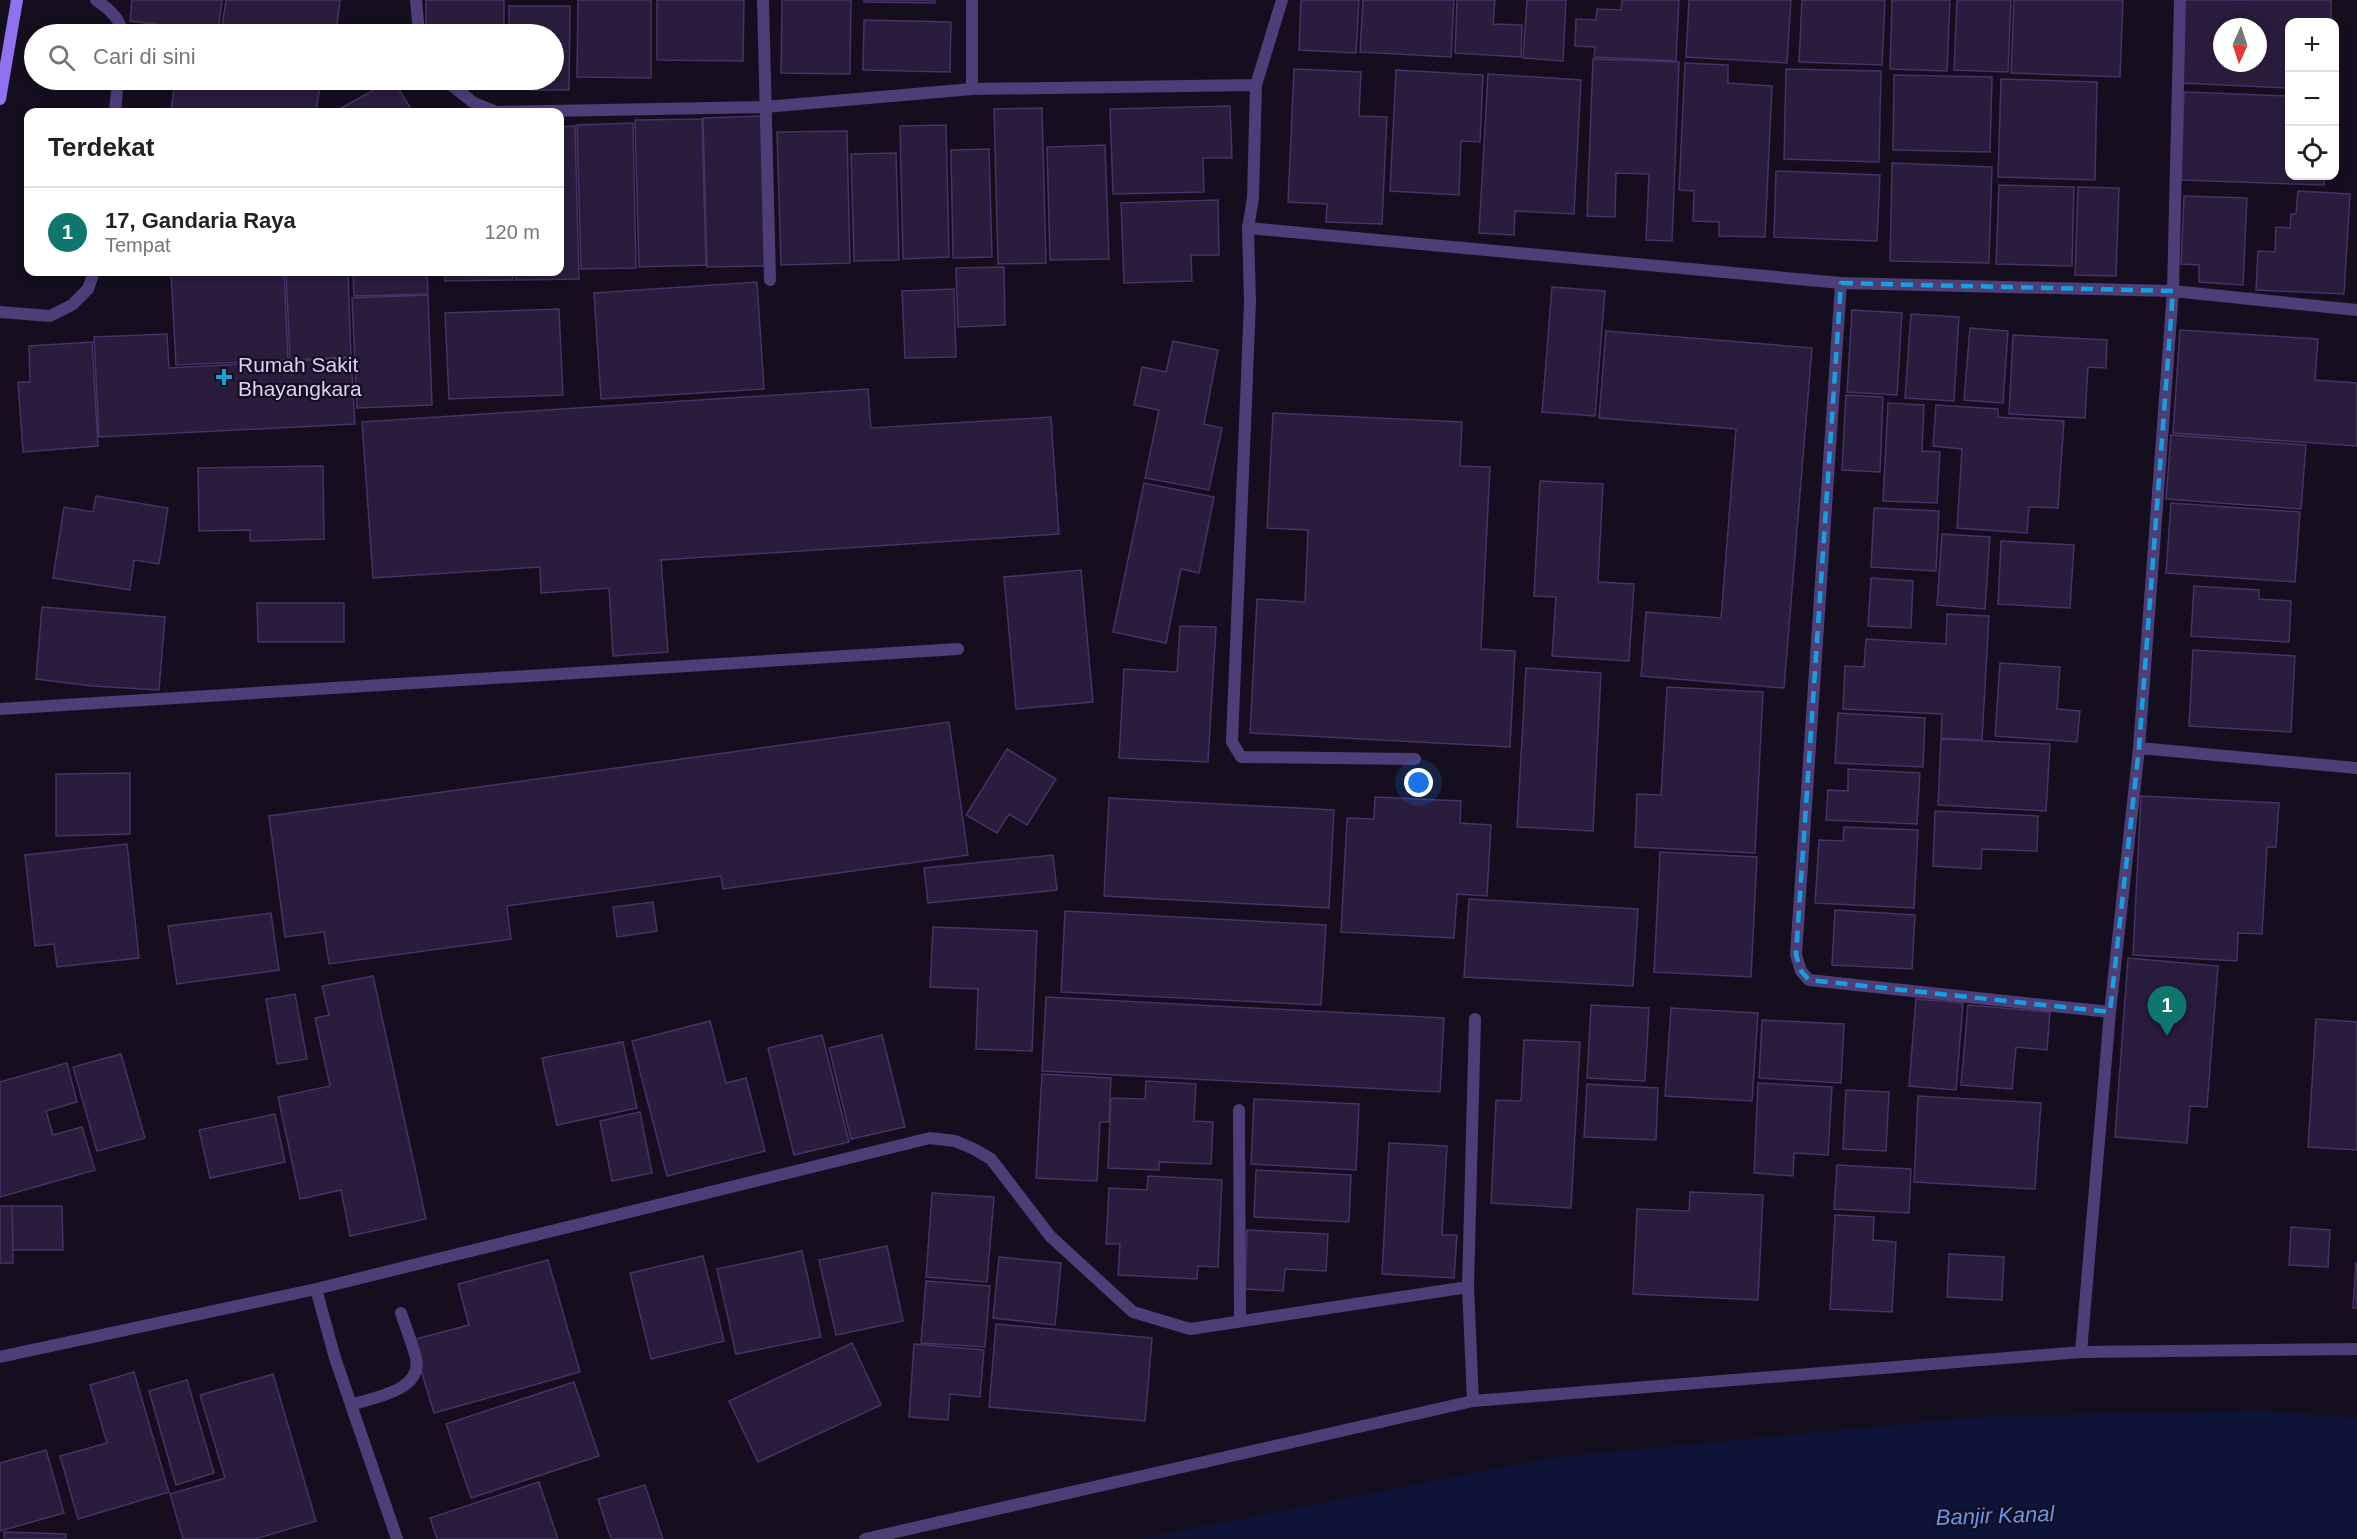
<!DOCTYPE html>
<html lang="id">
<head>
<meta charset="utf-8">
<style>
  body { margin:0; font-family:Arial,sans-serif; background:#f6f6f6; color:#222 }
  .controls { position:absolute; right:18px; top:18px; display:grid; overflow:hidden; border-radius:12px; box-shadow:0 3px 9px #0003 }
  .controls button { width:54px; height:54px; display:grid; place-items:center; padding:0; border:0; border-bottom:2px solid #e0e0e0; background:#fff; color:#222; font:30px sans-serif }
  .compass { position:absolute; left:2213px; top:18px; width:54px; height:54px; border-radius:50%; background:#fff; box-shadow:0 3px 9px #0003; rotate:183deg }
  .you { position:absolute; left:1419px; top:783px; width:21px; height:21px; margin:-15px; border:4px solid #fff; border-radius:50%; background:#1a73e8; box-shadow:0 0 0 9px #1a73e833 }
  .badge { display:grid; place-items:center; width:39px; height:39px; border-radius:50%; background:#0f766e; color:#fff; font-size:20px; font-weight:700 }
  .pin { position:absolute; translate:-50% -50px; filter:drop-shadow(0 2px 3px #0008) }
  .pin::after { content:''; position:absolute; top:32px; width:21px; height:18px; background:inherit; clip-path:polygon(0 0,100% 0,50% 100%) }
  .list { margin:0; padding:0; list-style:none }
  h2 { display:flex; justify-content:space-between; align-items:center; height:78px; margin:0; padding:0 24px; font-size:26px }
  h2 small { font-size:20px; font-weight:400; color:#767676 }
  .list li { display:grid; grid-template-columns:39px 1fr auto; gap:18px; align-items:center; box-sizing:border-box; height:90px; padding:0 24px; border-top:2px solid #e0e0e0 }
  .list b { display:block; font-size:22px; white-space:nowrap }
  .list p { margin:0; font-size:20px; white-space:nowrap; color:#767676 }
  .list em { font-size:20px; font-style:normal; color:#767676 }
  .icon { flex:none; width:33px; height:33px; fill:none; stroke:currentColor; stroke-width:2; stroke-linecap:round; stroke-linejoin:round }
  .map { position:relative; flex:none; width:2357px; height:1539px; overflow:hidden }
  .search { position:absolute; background:#fff; box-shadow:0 3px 9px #0003; left:24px; top:24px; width:540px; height:66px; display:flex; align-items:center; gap:15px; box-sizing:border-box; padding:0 21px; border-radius:33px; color:#767676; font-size:22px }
  .panel { position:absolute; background:#fff; box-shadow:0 3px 9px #0003; left:24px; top:108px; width:540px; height:168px; border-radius:12px }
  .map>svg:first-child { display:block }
  .water { fill:#0e1437 }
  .building { fill:#2a1c3d; stroke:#473166; stroke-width:1.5; fill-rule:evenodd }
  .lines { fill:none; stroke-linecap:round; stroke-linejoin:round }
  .service { stroke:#4d3e78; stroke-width:12 }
  .minor { stroke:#4d3e78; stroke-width:12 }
  .secondary { stroke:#9071f0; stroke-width:12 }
  .marked { fill:none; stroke:#17a0df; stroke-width:4.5; stroke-dasharray:12 8; stroke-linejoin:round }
  .poi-dot { fill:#17a0df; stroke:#140e1e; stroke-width:2 }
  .labels { text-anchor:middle; stroke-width:4.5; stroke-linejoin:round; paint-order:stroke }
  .poi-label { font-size:21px; fill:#ded0fa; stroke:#140e1e; text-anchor:start }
  .water-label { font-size:22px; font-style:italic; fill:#6894ef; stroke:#140e1e }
</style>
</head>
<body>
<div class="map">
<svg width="2357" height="1539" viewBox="0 0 2357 1539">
  <rect width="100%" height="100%" fill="#140e1e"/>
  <!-- water -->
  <path class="water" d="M2263 1411 2357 1418V1539H1140L1550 1458 1990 1416Z"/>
  <!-- building -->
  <path class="building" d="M132 0H222L218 32 130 21Z
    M226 0H340L336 34H221Z
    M426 0H504V34H426Z
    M578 0H651V78L577 77Z
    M657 0H744L743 61 657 60Z
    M782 0H851L850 74 781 73Z
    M864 0H935V3L864 2Z
    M1301 0H1359L1356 53 1299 50Z
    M1363 0H1454L1451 57 1360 52Z
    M1457 0H1495L1493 24 1522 25 1521 57 1455 53Z
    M1527 0H1566L1563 61 1523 58Z
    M1622 0H1679L1676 61 1594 57 1595 47 1575 46 1576 19 1596 20 1597 9 1621 10Z
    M1689 0H1791L1787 63 1686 57Z
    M1802 0H1885L1882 65 1799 62Z
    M1892 0H1950L1947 71 1890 69Z
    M1957 0H2011L2008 72 1954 70Z
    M2014 0H2123L2120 77 2011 73Z
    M2184 0H2331V22H2290V88L2180 83ZM2222 27H2258V63H2222Z
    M509 6H570L569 90H531V80H554V34H509Z
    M864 20 951 22 950 72 863 70Z
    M1593 59 1679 62 1672 241 1646 240 1649 174 1616 173 1615 217 1587 216Z
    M1685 63 1728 65V83L1772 86 1765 237 1719 236V222L1693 221 1694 191 1679 190Z
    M1294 69 1361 72 1359 116 1387 117 1382 224 1326 222 1327 204 1288 202Z
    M1786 69 1881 71 1879 162 1784 159Z
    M1396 70 1483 75 1480 142 1461 141 1459 195 1390 191Z
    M1488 74 1581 80 1574 214 1515 211 1514 235 1479 233Z
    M1894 75 1992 77 1990 152 1893 150Z
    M2001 79 2097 82 2095 180 1998 177Z
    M175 80H321L316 112H171Z
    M393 80 413 112H334L392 80Z
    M2184 92 2290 96V176H2324V185L2181 180Z
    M1230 106 1232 158H1203L1204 192 1113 194 1110 109Z
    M1042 108 1046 263 998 264 994 109Z
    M763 116 767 266 707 267 703 118Z
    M702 119 706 265 639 267 635 120Z
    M633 123 636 268 581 269 577 125Z
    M946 125 949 257 903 259 900 126Z
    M575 126 579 279 516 280V272H560V127Z
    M847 131 850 263 781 265 777 132Z
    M1105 145 1109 259 1050 260 1047 147Z
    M989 149 992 257 953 258 951 150Z
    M896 153 899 260 854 261 851 154Z
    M1892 163 1992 167 1989 263 1890 261Z
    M1776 171 1880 175 1877 241 1774 237Z
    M1999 185 2074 187 2072 266 1996 264Z
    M2078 187 2119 188 2116 276 2075 275Z
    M2298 191 2350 194 2344 294 2256 290 2258 251 2275 252 2276 227 2290 228 2291 214H2296Z
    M2184 196 2247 198 2243 285 2199 282V265L2181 264Z
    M1218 200 1219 255H1191L1192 281 1124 283 1121 203Z
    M1004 267 1005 325 958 327 956 268Z
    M171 272H284L288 360 176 365Z
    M286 272H348L351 357 290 360Z
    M353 272H427L428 294 354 296Z
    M445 272H513V280L445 281Z
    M757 282 764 389 601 399 594 293Z
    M1552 287 1605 291 1595 416 1542 412Z
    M954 289 956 357 905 358 902 291Z
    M428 295 432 405 357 408 352 298Z
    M559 309 563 395 449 399 445 313Z
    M1852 310 1902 313 1897 395 1847 392Z
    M1911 314 1959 317 1954 401 1905 398Z
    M1970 328 2008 331 2003 403 1964 400Z
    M2180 330 2318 339 2315 380 2357 383V446L2173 433Z
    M1606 331 1812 348 1784 688 1641 676 1646 612 1721 618 1736 429 1599 418Z
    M167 334 169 368 351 358 355 424 99 437 94 337Z
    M2013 335 2107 340 2106 368 2088 367 2085 418 2009 414Z
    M1173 341 1218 350 1204 424 1222 428 1209 490 1145 478 1159 410 1134 405 1142 367 1166 372Z
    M92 342 98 446 23 452 18 382H30L29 346Z
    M868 389 871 428 1051 417 1059 534 661 560 668 652 613 656 609 588 541 593 540 567 373 578 362 422Z
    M1846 395 1883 397 1880 472 1842 470Z
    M1888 403 1924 405 1922 451 1940 452 1937 503 1883 501Z
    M1936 405 1998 409V417L2064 421 2058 508 2029 507 2027 533 1957 528 1962 449 1933 446Z
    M1273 413 1462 422 1460 466 1490 467 1481 649 1515 651 1510 747 1250 733 1257 599 1305 602 1308 530 1267 528Z
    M2171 435 2306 445 2301 509 2166 499Z
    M323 466 324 539 250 541V530L199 531 198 468Z
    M1540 481 1603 484 1598 582 1634 584 1629 661 1552 656 1556 597 1534 596Z
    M1144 483 1214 497 1199 573 1181 569 1166 643 1113 632Z
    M96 496 168 508 159 564 134 560 130 590 53 578 64 507 93 512Z
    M2171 503 2300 512 2295 582 2166 573Z
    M1874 508 1939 511 1936 571 1871 567Z
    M1942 534 1990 537 1985 609 1937 605Z
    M2001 541 2074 545 2070 608 1998 604Z
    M1081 570 1093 702 1016 709 1004 577Z
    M1871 578 1913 581 1911 628 1868 626Z
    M2194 586 2259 590V599L2291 601 2289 642 2191 636Z
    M257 603H344V642H258Z
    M42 607 165 617 159 690 92 686 36 679Z
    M1947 614 1989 616 1982 740 1941 738 1942 714 1843 709 1845 666 1864 667 1866 639 1946 644Z
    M1180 626 1216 627 1208 762 1119 758 1124 669 1177 672Z
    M2193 650 2295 656 2291 732 2189 726Z
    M2000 663 2060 667 2057 709 2080 711 2077 742 1995 736Z
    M1526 668 1601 673 1593 831 1517 827Z
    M1667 687 1763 692 1755 853 1635 847 1637 794 1661 795Z
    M1838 713 1925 718 1923 767 1835 763Z
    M949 722 968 855 723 889 721 876 507 906 511 939 329 964 324 932 285 937 269 816Z
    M1941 739 2050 744 2046 811 1938 805Z
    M1007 749 1056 779 1027 825 1009 814 997 833 966 815Z
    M1848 769 1920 773 1917 824 1826 820 1828 790 1848 791Z
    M130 773V834L56 836V774Z
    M2141 796 2279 803 2276 847H2267L2262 934 2238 933 2237 961 2133 955Z
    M1375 797 1461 801 1460 823 1491 825 1487 896 1457 894 1454 938 1341 932 1347 818 1374 819Z
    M1109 798 1334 810 1329 908 1104 896Z
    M1935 811 2038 816 2037 851 1982 849 1981 869 1933 866Z
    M1844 827 1918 830 1914 908 1815 903 1819 840 1843 841Z
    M127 844 139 958 57 967 54 944 35 946 25 855Z
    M1660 852 1757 857 1751 977 1654 972Z
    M1053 855 1057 890 928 903 924 868Z
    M1469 899 1638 909 1633 986 1464 977Z
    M653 902 657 931 617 937 613 907Z
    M1835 910 1915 915 1912 969 1832 965Z
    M1065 911 1326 925 1321 1005 1061 992Z
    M271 913 279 970 177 984 168 926Z
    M933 927 1037 931 1032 1051 976 1049 978 989 930 987Z
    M2128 958 2218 966 2207 1107 2190 1106 2187 1143 2115 1137Z
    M373 976 426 1219 350 1236 341 1190 300 1199 278 1097 330 1086 315 1018 329 1015 322 986Z
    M295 994 307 1059 277 1064 266 999Z
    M1046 997 1444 1018 1440 1092 1042 1071Z
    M1916 999 1963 1003 1956 1090 1909 1086Z
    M1591 1005 1649 1008 1645 1081 1587 1078Z
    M1968 1005 2050 1012 2047 1050 2016 1047 2012 1089 1961 1085Z
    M1671 1008 1758 1013 1752 1101 1665 1096Z
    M2316 1019 2357 1022V1150L2308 1147Z
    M1762 1020 1844 1024 1841 1083 1759 1078Z
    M710 1021 726 1083 746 1078 765 1151 667 1176 632 1041Z
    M822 1035 849 1142 794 1155 768 1048Z
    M882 1035 905 1127 851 1139 829 1048Z
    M1524 1040 1580 1042 1571 1208 1491 1203 1496 1100 1521 1101Z
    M623 1042 637 1108 557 1125 542 1058Z
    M121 1054 145 1138 97 1151 73 1067Z
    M67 1063 77 1102 46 1111 53 1135 82 1127 95 1170 0 1197V1082Z
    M1042 1074 1111 1078 1109 1122H1100L1097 1181 1036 1178Z
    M1146 1081 1196 1084 1194 1121 1213 1122 1211 1164 1159 1162V1170L1108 1168 1111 1098 1145 1099Z
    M1758 1083 1832 1087 1828 1155 1794 1153 1793 1176 1754 1173Z
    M1587 1084 1658 1088 1656 1140 1584 1137Z
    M1846 1090 1889 1092 1886 1151 1843 1149Z
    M1918 1096 2041 1103 2035 1189 1914 1182Z
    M1254 1099 1359 1104 1356 1170 1251 1164Z
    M640 1112 652 1173 612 1181 600 1121Z
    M275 1114 285 1162 210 1178 199 1130Z
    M1389 1143 1447 1146 1442 1235H1457L1454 1278 1382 1274Z
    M1837 1165 1911 1169 1909 1213 1834 1209Z
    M1256 1170 1351 1175 1349 1222 1254 1217Z
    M1148 1176 1222 1180 1218 1267 1198 1266 1197 1279 1118 1275 1120 1244H1106L1109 1188 1147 1190Z
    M1690 1192 1763 1195 1758 1300 1633 1294 1637 1209 1689 1211Z
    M932 1193 994 1197 987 1282 926 1277Z
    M0 1206H12L13 1263H0Z
    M12 1206H62L63 1250H13Z
    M1835 1215 1874 1217 1873 1240 1896 1242 1892 1312 1830 1309Z
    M2291 1227 2330 1230 2328 1267 2289 1265Z
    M1247 1230 1328 1234 1326 1271 1285 1269 1283 1291 1245 1289Z
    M887 1246 903 1321 836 1335 819 1260Z
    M802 1251 821 1337 736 1354 717 1269Z
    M1949 1254 2004 1257 2002 1300 1947 1297Z
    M703 1256 724 1341 651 1359 630 1273Z
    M999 1257 1061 1263 1055 1325 993 1318Z
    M548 1260 580 1372 434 1413 412 1340 469 1325 458 1284Z
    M2356 1263H2357V1308H2353Z
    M926 1281 990 1286 985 1347 921 1343Z
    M996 1324 1152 1338 1145 1421 989 1407Z
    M852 1343 881 1405 758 1462 729 1401Z
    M914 1344 984 1350 980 1397 950 1394 948 1420 909 1417Z
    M134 1372 169 1492 78 1519 60 1456 107 1443 90 1385Z
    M273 1374 316 1521 255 1539H183L170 1494 225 1478 200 1395Z
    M187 1380 214 1473 176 1485 149 1391Z
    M574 1382 599 1456 471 1498 446 1424Z
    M46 1450 64 1513 0 1531V1463Z
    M539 1482 558 1539H437L430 1518Z
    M645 1485 663 1539H611L598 1499Z
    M4 1532 66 1534V1539H4Z"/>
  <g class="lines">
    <!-- service -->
    <path class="service" d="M96 0C108 8 122 20 122 34
      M115 112 118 80
      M1248 228 1250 302 1232 742 1241 757 1415 759
      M0 312 50 316 72 305 88 289 94 272
      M0 709 958 649
      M351 1405C374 1397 423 1391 416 1358 412 1343 406 1328 401 1313"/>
    <!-- minor -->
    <path class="minor" d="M416 0 419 34
      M763 0 770 280
      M972 0V89
      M1282 0 1256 85 1253 198 1248 228 1841 283 2173 291 2357 310
      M445 80 474 103 497 112 765 107 972 89 1256 85
      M1841 283 1796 955 1801 971 1809 980 2110 1012
      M2139 748 2357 768
      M1239 1110 1240 1321
      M316 1289 335 1358 397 1539
      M2081 1352 2110 1012 2139 748 2173 291 2180 0
      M0 1357 316 1289 930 1138 955 1141 974 1149 991 1159 1050 1236 1133 1312 1190 1329 1468 1287
      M1473 1401 1468 1287 1475 1019
      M865 1539 1473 1401 2081 1352 2357 1349"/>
    <!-- secondary -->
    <path class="secondary" d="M0 99 17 0"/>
  </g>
  <!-- marked area -->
  <path class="marked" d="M1841 283 2173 291 2139 748 2110 1012 1809 980 1801 971 1796 955Z"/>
  <!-- markers -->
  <path class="poi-dot" d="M221 368h6v6h6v6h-6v6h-6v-6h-6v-6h6z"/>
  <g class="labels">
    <!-- poi labels -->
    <g class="poi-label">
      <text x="238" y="372">Rumah Sakit<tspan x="238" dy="24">Bhayangkara</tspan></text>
    </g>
    <!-- water labels -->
    <g class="water-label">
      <text transform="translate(1995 1515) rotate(-2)" y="8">Banjir Kanal</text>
    </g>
  </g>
</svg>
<div class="controls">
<button>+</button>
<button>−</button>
<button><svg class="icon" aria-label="locate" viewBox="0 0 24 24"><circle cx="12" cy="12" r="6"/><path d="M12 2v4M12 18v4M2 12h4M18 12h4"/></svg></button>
</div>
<svg class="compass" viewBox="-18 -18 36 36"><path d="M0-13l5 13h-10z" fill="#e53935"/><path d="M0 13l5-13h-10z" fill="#767676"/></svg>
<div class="you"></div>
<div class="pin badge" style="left:2167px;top:1036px">1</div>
<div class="search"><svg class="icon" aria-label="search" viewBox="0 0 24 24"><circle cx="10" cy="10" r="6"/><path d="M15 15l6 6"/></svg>Cari di sini</div>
<section class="panel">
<h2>Terdekat<small></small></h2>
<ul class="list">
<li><span class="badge">1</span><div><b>17, Gandaria Raya</b><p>Tempat</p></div><em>120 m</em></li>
</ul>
</section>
</div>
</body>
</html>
